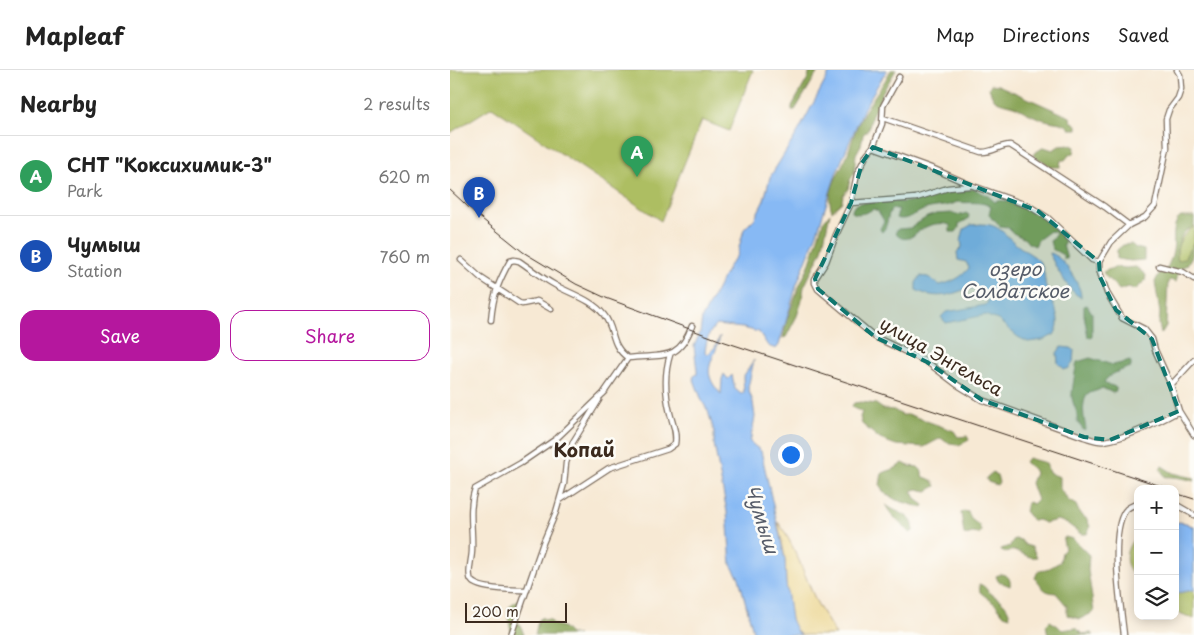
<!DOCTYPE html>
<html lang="en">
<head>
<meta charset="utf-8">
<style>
  body { margin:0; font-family:"Playpen Sans",sans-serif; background:#f6f6f6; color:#222 }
  .controls { position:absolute; right:15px; bottom:15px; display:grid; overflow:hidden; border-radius:10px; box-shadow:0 2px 12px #0003 }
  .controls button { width:45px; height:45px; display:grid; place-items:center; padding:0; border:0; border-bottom:1px solid #e0e0e0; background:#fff; color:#222; font:25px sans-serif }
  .scale { position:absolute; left:15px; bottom:12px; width:102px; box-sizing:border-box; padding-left:5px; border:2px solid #3b2a1e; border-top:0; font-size:14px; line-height:18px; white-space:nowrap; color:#3b2a1e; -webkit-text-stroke:4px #fdfcf7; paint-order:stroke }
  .you { position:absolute; left:340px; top:384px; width:18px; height:18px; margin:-12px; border:4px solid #fff; border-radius:50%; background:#1a73e8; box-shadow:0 0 0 8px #1a73e833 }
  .badge { display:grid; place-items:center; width:32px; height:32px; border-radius:50%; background:#b5179e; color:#fff; font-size:16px; font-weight:700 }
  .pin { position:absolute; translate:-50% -41px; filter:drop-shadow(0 1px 2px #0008) }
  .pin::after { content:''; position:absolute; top:26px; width:18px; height:15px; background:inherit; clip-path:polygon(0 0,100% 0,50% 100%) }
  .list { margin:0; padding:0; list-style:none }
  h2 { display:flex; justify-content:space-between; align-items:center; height:65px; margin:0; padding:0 20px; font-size:21px }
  h2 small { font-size:16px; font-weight:400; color:#767676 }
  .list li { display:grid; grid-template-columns:32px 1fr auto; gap:15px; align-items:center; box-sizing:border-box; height:80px; padding:0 20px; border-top:1px solid #e0e0e0 }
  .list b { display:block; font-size:19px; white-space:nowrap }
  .list p { margin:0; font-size:16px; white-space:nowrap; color:#767676 }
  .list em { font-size:16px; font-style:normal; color:#767676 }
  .actions { display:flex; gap:10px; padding:15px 20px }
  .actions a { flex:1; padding:11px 0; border:1px solid #b5179e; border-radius:15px; text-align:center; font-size:18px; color:#b5179e }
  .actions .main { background:#b5179e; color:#fff }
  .icon { flex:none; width:28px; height:28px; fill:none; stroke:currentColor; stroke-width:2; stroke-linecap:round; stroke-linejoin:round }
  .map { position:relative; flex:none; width:744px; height:565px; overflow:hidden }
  header { display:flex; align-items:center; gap:30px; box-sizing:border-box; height:70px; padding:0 25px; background:#fff; border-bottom:1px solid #e0e0e0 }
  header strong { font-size:24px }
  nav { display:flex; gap:28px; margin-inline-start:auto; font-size:18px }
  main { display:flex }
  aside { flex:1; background:#fff }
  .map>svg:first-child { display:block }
  .green { fill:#adbe62; stroke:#747440 }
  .forest { fill:#8aa558; stroke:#62683b }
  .sand { fill:#eeda9e; stroke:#94825e }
  .water { fill:#87b9f4; stroke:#617289 }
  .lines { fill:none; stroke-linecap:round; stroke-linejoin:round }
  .minor-casing { stroke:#7d6d5e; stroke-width:7 }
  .minor { stroke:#fff; stroke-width:4.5 }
  .rail { stroke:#3b2a1e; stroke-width:1 }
  .marked { fill:#0f766e; fill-opacity:0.2; stroke:#0f766e; stroke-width:4; stroke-dasharray:10 6; stroke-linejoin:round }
  .labels { text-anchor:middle; stroke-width:5; stroke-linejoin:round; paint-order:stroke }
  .street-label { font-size:18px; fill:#3b2a1e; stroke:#fdfcf7 }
  .water-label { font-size:19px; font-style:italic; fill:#565c69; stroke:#fdfcf7 }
  .neighbourhood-label { font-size:19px; font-weight:bold; fill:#3b2a1e; stroke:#fdfcf7 }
</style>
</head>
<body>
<header>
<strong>Mapleaf</strong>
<nav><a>Map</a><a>Directions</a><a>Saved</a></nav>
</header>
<main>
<aside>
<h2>Nearby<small>2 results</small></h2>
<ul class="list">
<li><span class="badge" style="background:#2e9e5b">A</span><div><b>СНТ &quot;Коксихимик-3&quot;</b><p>Park</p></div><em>620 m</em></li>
<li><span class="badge" style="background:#1a4fb4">B</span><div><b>Чумыш</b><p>Station</p></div><em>760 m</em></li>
</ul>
<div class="actions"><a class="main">Save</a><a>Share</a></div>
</aside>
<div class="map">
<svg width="744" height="565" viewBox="0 0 744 565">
  <rect width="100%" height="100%" fill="#fdfcf7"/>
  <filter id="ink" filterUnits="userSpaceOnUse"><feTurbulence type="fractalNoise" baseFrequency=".02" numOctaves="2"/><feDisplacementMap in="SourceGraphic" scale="10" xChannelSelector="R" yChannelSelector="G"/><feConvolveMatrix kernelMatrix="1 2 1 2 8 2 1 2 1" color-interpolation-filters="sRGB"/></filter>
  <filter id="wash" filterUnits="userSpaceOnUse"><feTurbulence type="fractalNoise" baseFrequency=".0096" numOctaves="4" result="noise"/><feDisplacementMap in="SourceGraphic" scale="20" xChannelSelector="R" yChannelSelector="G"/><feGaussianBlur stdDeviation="1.12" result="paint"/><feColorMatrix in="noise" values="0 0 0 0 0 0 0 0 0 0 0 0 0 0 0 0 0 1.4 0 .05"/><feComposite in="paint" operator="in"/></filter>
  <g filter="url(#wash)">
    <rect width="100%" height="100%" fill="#f7e9d4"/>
    <!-- green -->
    <path class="green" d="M0 0H303L279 61 252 50 211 151 42 37 0 63Z
      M744 156V171L734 189 731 191H728C723 176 734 164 744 156Z
      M688 464V509C671 495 674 479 688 464Z
      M744 520V549L725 541V522Z"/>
    <!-- forest -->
    <path class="forest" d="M360 0H369L345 40H342V36L358 8Z
      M441 0H446L432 23 428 35 422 44 419 58 413 65 411 75 406 84 404 104 400 110 398 119 393 125 392 132 382 141C374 121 391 101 398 83 403 68 407 53 416 39 424 26 434 14 441 0Z
      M541 14 548 15 620 47 621 51 627 55V59H620C615 52 607 53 599 51 589 49 579 44 570 39 562 34 552 35 544 29 542 26 540 21 539 18Z
      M621 75 625 77 624 83 619 85 615 90H611L610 97H600L592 90 586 89 583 84 594 77 603 80 609 76Z
      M524 119 537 125 545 132C553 128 561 133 570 137 572 138 575 138 577 138 595 142 605 159 615 171L613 175 617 189H614L613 185 602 179 600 171 606 164 605 162 600 161 588 170 585 176 578 173 575 169 563 163 557 157 550 156 545 150 542 149 539 144 541 137C531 130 519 134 507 132 499 137 486 136 476 139 465 143 457 152 446 148L449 139H442C436 145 439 156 432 162L430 159 434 151 428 141 423 139C417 143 408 146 402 142L403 137 409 133 446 131C461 136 477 124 492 121 503 120 514 121 524 119Z
      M380 143 372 180 354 217 351 234 347 246 336 267 333 268 337 249 349 217 360 193 373 152Z
      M502 143 511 145 516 143 519 145 518 149 509 154V158L506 162H500V155C491 152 480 154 472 159 464 165 455 175 445 163L448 159 460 158 477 147 486 144Z
      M731 147H744V156C742 158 739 159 737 160 729 166 725 182 728 191L734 189 744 171 742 186 737 195 729 199 726 212 720 210 718 212 716 256 711 264 709 254 710 243 705 212 710 202 716 200C718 195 721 190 722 185 726 174 720 153 731 147Z
      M681 174 686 178 694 180V190L681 191 667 189V180L673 175Z
      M665 197 676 198 686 197 696 205 695 211 685 220 679 217 669 220C664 213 657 210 653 202Z
      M637 235 642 243V266L641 268 638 267 634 245V236Z
      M640 288 663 295 680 291 681 294V297C671 301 660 303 654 312 657 316 662 314 666 318V321L663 323 652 318C648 321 644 321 640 323 630 328 634 350 636 358L634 361 627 351C628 339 624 339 622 328 621 326 626 295 627 292Z
      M411 332 426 334 433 339 444 340 452 345H460L504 361 508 367 517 366 519 370 509 375 496 372 491 368 474 377 446 375 430 369 412 354 410 347 412 342 404 338 402 336 404 333Z
      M578 388C584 390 589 391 596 393L599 403 610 407V419L619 431 626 435 630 444 637 449 640 457 637 464H631L618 454 608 450 595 453 588 450 583 451 575 441 578 432 583 434 587 430 581 413 585 403 583 399 575 392Z
      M453 393 459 396 468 397 472 401V406C478 409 483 409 486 416L477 421 467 419 462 421 467 430 474 435 473 438 446 430 433 422 430 415 432 403 444 399Z
      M712 396 723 403 744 408V411C739 409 719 406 715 407L710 398Z
      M543 402 547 406 549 412 547 415 538 412 536 408Z
      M436 435C446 443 466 445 463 461L460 463C453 456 438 443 436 435Z
      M513 441 518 442 522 450 529 455 531 461 529 464 522 463 517 465 514 464 511 443Z
      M615 467 623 469 639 485 638 500 644 542 630 549 617 545V536L606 523C592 522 593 517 585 508L588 501 596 500 610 492 612 482 615 479 613 470Z
      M564 469 571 470 575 475 582 477 587 487C577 489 573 482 564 481 559 480 557 483 552 481L551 479 560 476Z
      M551 504C558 505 561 509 560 516L548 511 546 506Z
      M529 514C535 516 535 518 539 522 549 530 558 533 560 547L554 545 546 535 530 522Z
      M71 529 67 554H70L74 565H61C61 548 49 538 71 529Z
      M92 547 94 550 99 549 105 555 113 557 120 564 128 565H85L88 551Z
      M600 551 608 556 612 560 626 558 632 564 641 563 644 565H598L596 555Z"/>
    <!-- sand -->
    <path class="sand" d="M328 452C345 476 354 504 366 531 372 543 380 554 386 565H351C334 554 336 509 335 491 334 478 330 465 328 452Z"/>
    <!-- water -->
    <path class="water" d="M381 0H437L414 38 386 104 367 163 347 214 329 275 326 279 318 276 309 262 293 258 266 255C258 263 256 272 255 283L257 285 265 277 270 266C265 292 248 299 271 324L272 309 274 304 278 309 282 305 285 319 291 324 294 322 293 307 304 290 298 318 303 332 305 347 300 372 311 381 335 489 336 513 341 549 347 562 351 565H304L289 508 281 495 277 442 264 374V362L258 341 252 331 243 307 247 304V301L244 276 250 263 252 248 279 196 287 185 294 159 305 148 314 130 320 107 349 60Z
      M531 154C552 154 555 167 570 177 576 182 584 185 589 191 595 198 594 208 596 217 599 230 609 240 608 254 608 257 606 262 604 265L593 270 578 272 568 267 548 250 535 245 496 253 491 247 496 242 536 235 540 227C526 210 514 222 497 225 486 227 476 225 466 220V213L470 206 478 207 490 215C502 212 511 208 519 198L516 192 508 190 507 182 512 177 511 170 514 159 521 155Z
      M600 183C611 184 632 216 631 227 622 226 601 191 600 183Z
      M611 277 621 278 624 280 623 293 618 299H614L608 293 607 283Z
      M729 452 736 453 744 457V520L728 523 725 522V453Z"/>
  </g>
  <g filter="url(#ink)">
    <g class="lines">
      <defs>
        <path id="minor" d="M727 0 730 5 731 19 728 28 719 40 716 49 717 78 705 136 695 147 679 155 661 172 649 192V200L657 223 672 248 694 259 702 269 705 280 721 315 729 341 744 365
          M449 7 433 36 432 54 423 77 417 84 407 104 401 133 386 165 376 192 365 209V213L368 219 425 267 477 292 506 314 532 330 634 367C641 369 648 372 654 371 676 368 709 352 729 341
          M433 48 531 82C542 83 550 75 560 75L655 137 679 155
          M423 77 484 99 523 116 579 136 598 148 642 190 649 192
          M401 133 466 128 498 118 519 116
          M11 190 31 208 69 233 72 234 87 231 101 239
          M709 196 733 202 744 209
          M41 250C43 226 48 212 60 191L64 190 69 191C81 199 92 208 105 215 121 224 143 230 154 245 166 260 159 274 178 288 211 284 228 293 242 256
          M721 315 744 290
          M153 324 178 288
          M110 430 159 398 218 379 225 374C227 363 223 355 220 343 215 323 214 304 220 285
          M725 434 744 445
          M77 520C65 520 34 520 24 513 22 512 20 509 20 507 18 499 22 489 22 480 23 459 18 439 25 419L71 393 106 369 155 322
          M61 565 93 473 106 442 114 414 116 393 123 372 149 330
          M674 565C671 537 659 464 675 441 678 437 683 435 688 434"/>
      </defs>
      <!-- minor casing -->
      <use href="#minor" class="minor-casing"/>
      <!-- minor -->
      <use href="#minor" class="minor"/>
      <!-- rail -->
      <path class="rail" d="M0 120 27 145 73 182 126 214 156 228 272 271 720 419
        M725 423 744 429"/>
    </g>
  </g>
  <!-- marked area -->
  <path class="marked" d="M423 77 588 141 649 192 650 207 666 240 702 269 729 341 660 370 634 367 532 330 477 292 425 267 368 219 365 209 401 133 412 93Z"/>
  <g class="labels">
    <!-- street labels -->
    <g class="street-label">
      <text transform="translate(491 287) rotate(30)" y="6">улица Энгельса</text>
    </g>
    <!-- water labels -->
    <g class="water-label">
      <text x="565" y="206">озеро<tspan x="565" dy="22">Солдатское</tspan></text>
      <text transform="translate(312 449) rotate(73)" y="7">Чумыш</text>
    </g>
    <!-- neighbourhood labels -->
    <g class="neighbourhood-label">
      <text x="134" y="387">Копай</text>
    </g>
  </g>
</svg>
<div class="controls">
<button>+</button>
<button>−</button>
<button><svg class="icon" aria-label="layers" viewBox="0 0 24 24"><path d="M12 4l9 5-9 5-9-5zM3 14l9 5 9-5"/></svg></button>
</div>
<div class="scale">200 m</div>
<div class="you"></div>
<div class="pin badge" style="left:187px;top:107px;background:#2e9e5b">A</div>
<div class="pin badge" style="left:29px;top:148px;background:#1a4fb4">B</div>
</div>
</main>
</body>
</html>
